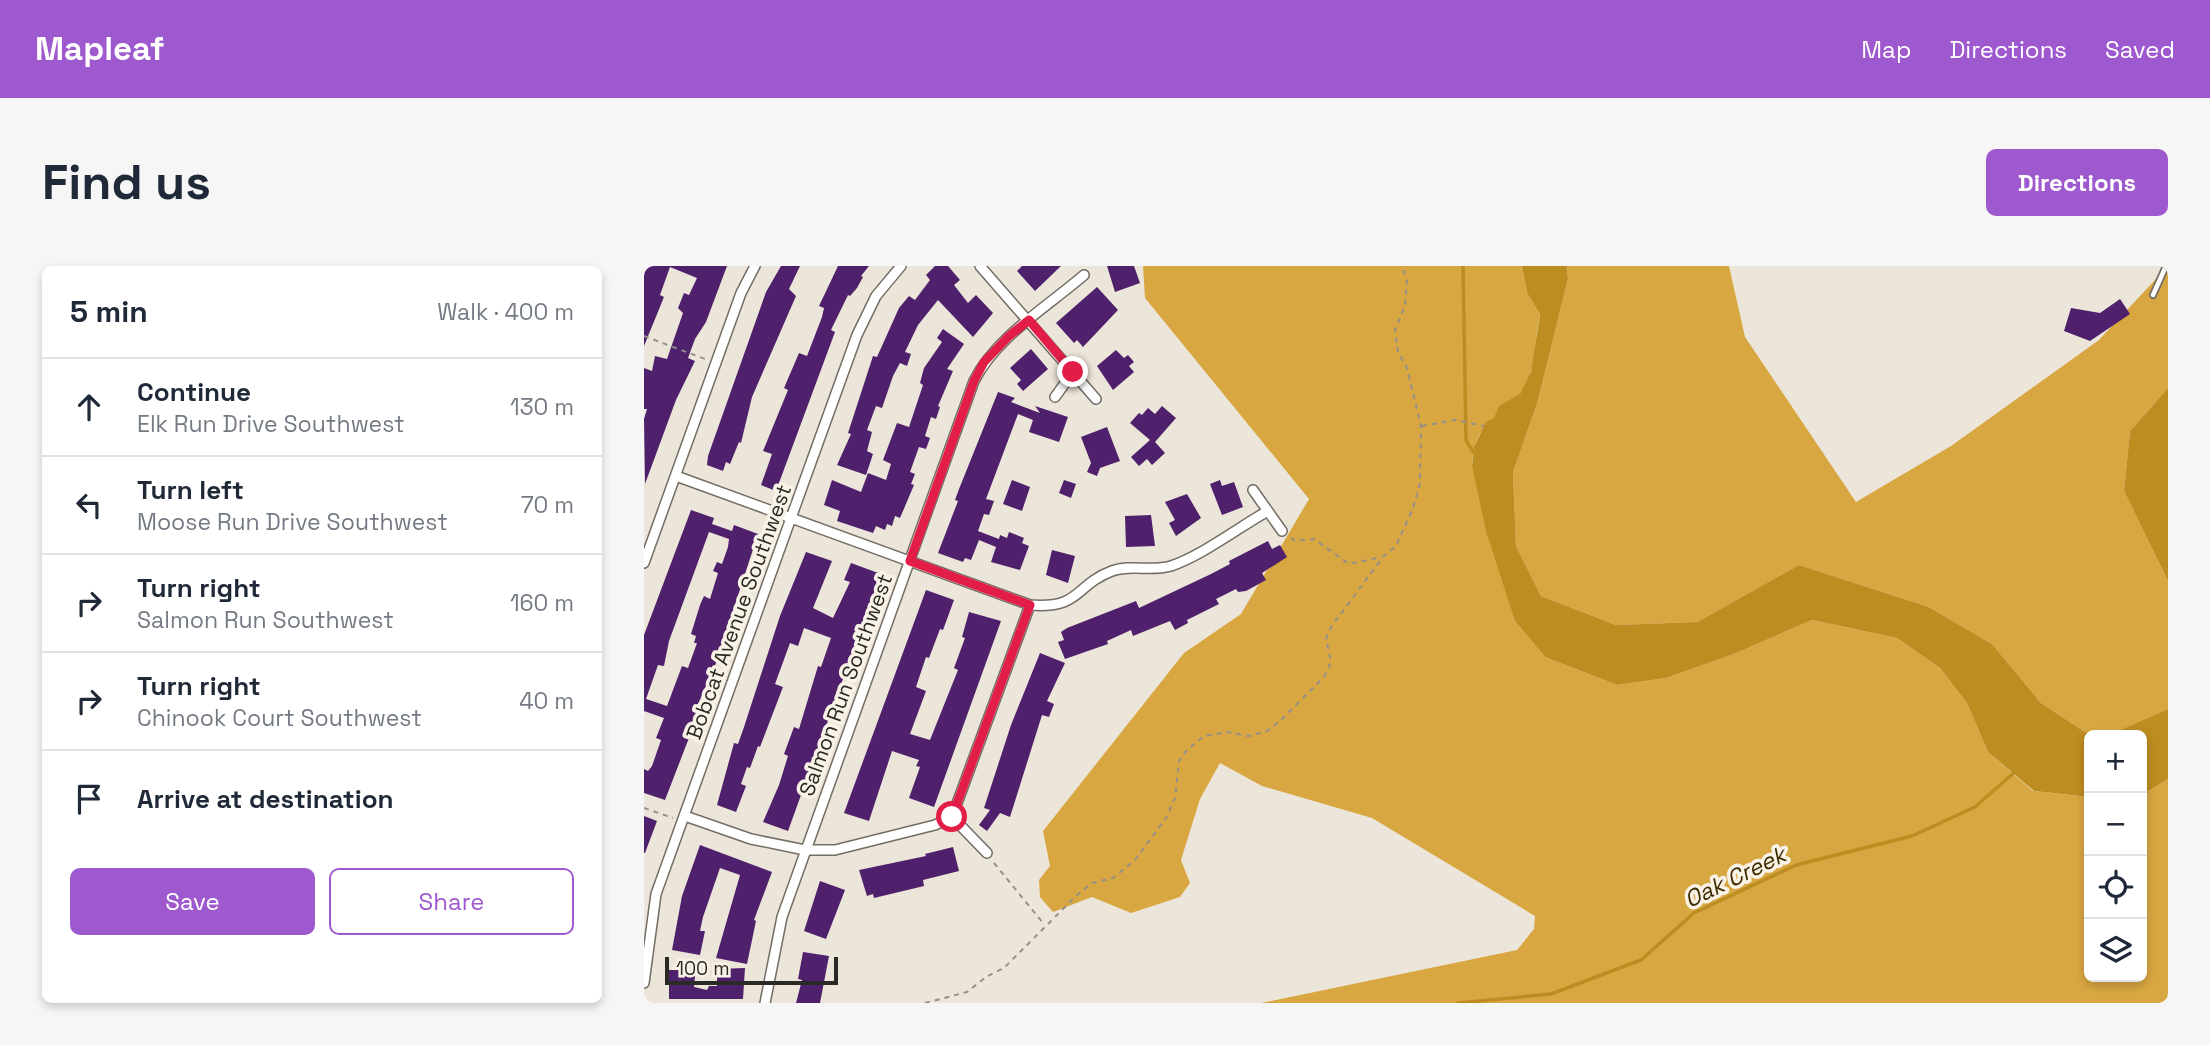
<!DOCTYPE html>
<html lang="en">
<head>
<meta charset="utf-8">
<style>
  body { margin:0; font-family:"Space Grotesk",sans-serif; background:#f6f6f7; color:#1f2937 }
  .controls { position:absolute; right:21px; bottom:21px; display:grid; overflow:hidden; border-radius:10px; box-shadow:0 4px 10px #0003 }
  .controls button { width:63px; height:63px; display:grid; place-items:center; padding:0; border:0; border-bottom:2px solid #e0e1e3; background:#fff; color:#1f2937; font:35px sans-serif }
  .scale { position:absolute; left:21px; bottom:18px; width:173px; box-sizing:border-box; padding-left:7px; border:4px solid #2b2925; border-top:0; font-size:19px; line-height:24px; white-space:nowrap; color:#2b2925; -webkit-text-stroke:5px #f9f2e6; paint-order:stroke }
  .stop { position:absolute; width:21px; height:21px; margin:-16px; border:5px solid #e11d48; border-radius:50%; background:#fff }
  .stop.end { background:#e11d48; border-color:#fff; box-shadow:0 2px 7px #0008 }
  .list { margin:0; padding:0; list-style:none }
  h2 { display:flex; justify-content:space-between; align-items:center; height:91px; margin:0; padding:0 28px; font-size:30px }
  h2 small { font-size:23px; font-weight:400; color:#747a83 }
  .list li { display:grid; grid-template-columns:46px 1fr auto; gap:21px; align-items:center; box-sizing:border-box; height:98px; padding:0 28px; border-top:2px solid #e0e1e3 }
  .list b { display:block; font-size:26px; white-space:nowrap }
  .list p { margin:0; font-size:23px; white-space:nowrap; color:#747a83 }
  .list em { font-size:23px; font-style:normal; color:#747a83 }
  .actions { display:flex; gap:14px; padding:21px 28px }
  .actions a { flex:1; padding:16px 0; border:2px solid #9e59ce; border-radius:10px; text-align:center; font-size:24px; color:#9e59ce }
  .actions .main { background:#9e59ce; color:#fff }
  .icon { flex:none; width:38px; height:38px; fill:none; stroke:currentColor; stroke-width:2; stroke-linecap:round; stroke-linejoin:round }
  .map { position:relative; flex:none; width:1524px; height:737px; overflow:hidden; border-radius:10px }
  header { display:flex; align-items:center; gap:42px; box-sizing:border-box; height:98px; padding:0 35px; background:#9e59ce; color:#fff }
  header strong { font-size:33px }
  nav { display:flex; gap:38px; margin-inline-start:auto; font-size:24px }
  .intro { display:flex; align-items:center; justify-content:space-between; box-sizing:border-box; height:168px; padding:0 42px }
  h1 { margin:0; font-size:49px }
  .button { padding:18px 32px; border-radius:10px; background:#9e59ce; color:#fff; font-size:24px; font-weight:700 }
  main { display:flex; gap:42px; padding:0 42px }
  aside { flex:1; background:#fff; border-radius:10px; box-shadow:0 4px 10px #0003 }
  .map>svg:first-child { display:block }
  .forest { fill:#d9a742 }
  .water { fill:#be8d21 }
  .lines { fill:none; stroke-linecap:round; stroke-linejoin:round }
  .stream { stroke:#be8d21; stroke-width:3.5 }
  .building { fill:#4f206c; fill-rule:evenodd }
  .service-casing { stroke:#736d63; stroke-width:8 }
  .minor-casing { stroke:#736d63; stroke-width:12 }
  .path { stroke:#959088; stroke-width:2; stroke-dasharray:5 5; stroke-linecap:butt }
  .service { stroke:#fff; stroke-width:4.5 }
  .minor { stroke:#fff; stroke-width:9 }
  .route { stroke:#e11d48; stroke-width:9 }
  .labels { text-anchor:middle; stroke-width:7; stroke-linejoin:round; paint-order:stroke }
  .street-label { font-size:21px; fill:#2b2925; stroke:#f9f2e6 }
  .water-label { font-size:23px; font-style:italic; fill:#3f2b00; stroke:#f9f2e6 }
</style>
</head>
<body>
<header>
<strong>Mapleaf</strong>
<nav><a>Map</a><a>Directions</a><a>Saved</a></nav>
</header>
<div class="intro"><h1>Find us</h1><a class="button">Directions</a></div>
<main>
<aside>
<h2>5 min<small>Walk · 400 m</small></h2>
<ul class="list">
<li><svg class="icon" aria-label="ahead" viewBox="0 0 24 24"><path d="M12 20V5M6 11l6-6 6 6"/></svg><div><b>Continue</b><p>Elk Run Drive Southwest</p></div><em>130 m</em></li>
<li><svg class="icon" aria-label="left" viewBox="0 0 24 24"><path d="M17 20v-9H6M10 6l-5 5 5 5"/></svg><div><b>Turn left</b><p>Moose Run Drive Southwest</p></div><em>70 m</em></li>
<li><svg class="icon" aria-label="right" viewBox="0 0 24 24"><path d="M7 20v-9h11M14 6l5 5-5 5"/></svg><div><b>Turn right</b><p>Salmon Run Southwest</p></div><em>160 m</em></li>
<li><svg class="icon" aria-label="right" viewBox="0 0 24 24"><path d="M7 20v-9h11M14 6l5 5-5 5"/></svg><div><b>Turn right</b><p>Chinook Court Southwest</p></div><em>40 m</em></li>
<li><svg class="icon" aria-label="arrive" viewBox="0 0 24 24"><path d="M6 21V4h12l-3 4 3 4H6"/></svg><div><b>Arrive at destination</b></div></li>
</ul>
<div class="actions"><a class="main">Save</a><a>Share</a></div>
</aside>
<div class="map">
<svg width="1524" height="737" viewBox="0 0 1524 737">
  <rect width="100%" height="100%" fill="#ece5d9"/>
  <!-- forest -->
  <path class="forest" d="M499 0H878L883 27 896 48C890 73 893 106 877 127 852 158 832 152 828 200L871 355 901 391 973 419 1022 412 1090 388 1168 354 1253 372 1296 402 1323 437 1344 486 1389 525 1445 531V711H1498V529L1524 513V737H617L873 684 890 663 891 650 728 552 618 520 576 497 556 533 537 594 546 617 536 631 487 647 448 631 409 646 396 631 395 614 406 600 399 565 540 387 597 348 665 233 501 32Z
    M923 0H1085L1101 71 1212 236 1307 180 1455 74 1524 0V122L1486 165 1480 225 1524 315V443L1475 466H1441L1397 437 1348 378 1285 341 1155 299 1053 356 972 359 897 330 872 280 869 206 893 138 924 13Z"/>
  <!-- water -->
  <path class="water" d="M878 0H923L924 13 893 138 869 206 872 280 897 330 972 359 1053 356 1155 299 1285 341 1348 378 1397 437 1441 466 1475 465 1524 443V513L1498 529V469H1445V531L1390 525 1344 486 1323 437 1296 402 1253 372 1168 354 1090 388 1022 412 973 419 901 391 871 355 842 265 828 200 830 181 842 156 850 152 855 140 876 128 887 106 896 48 883 27Z
    M1524 122V315L1480 225 1486 165Z"/>
  <g class="lines">
    <!-- stream -->
    <path class="stream" d="M819 0 822 174 829 186
      M814 737 907 728 997 694 1050 647 1152 599 1268 570 1331 541 1373 504"/>
  </g>
  <!-- building -->
  <path class="building" d="M0 0H83L62 56 51 73 44 92 51 95 32 134 1 218 0 153 3 143H0V102L8 105 11 90 23 93 39 47 34 42 40 27 45 29 53 12 26 1 16 29 20 31 0 80Z
    M137 0H156L145 23 152 30 108 131 97 177 95 176 86 198 82 196 79 205 63 199 64 190 122 26Z
    M194 0H225L217 10 219 11 213 22 206 30 204 29 187 64 191 66 132 225 117 219 128 188 119 185 144 124 140 122 155 87 163 90 178 51 180 42 175 40Z
    M291 0H304L316 14 310 19 324 37 332 29 349 47 329 71 294 34 274 59 261 86 267 88 263 100 256 97 249 110 238 142 232 140 223 164 228 166 223 185 229 188 222 209 193 199 207 168 204 167 229 90 233 91 255 42 265 30 271 34 286 14 282 9Z
    M378 0H417L391 25 373 5Z
    M463 0H490L496 17 471 26Z
    M453 21 474 44 439 81 433 74 430 77 412 57Z
    M1476 33 1486 48 1446 75 1420 65 1427 42 1456 47Z
    M299 63 320 78 303 103 309 105 294 140 296 141 292 153 287 151 281 170 286 172 282 183 275 181 266 206 271 208 267 218 270 219 256 252 251 250 248 260 243 258 241 264 232 260 229 267 193 255 196 245 180 239 188 214 217 226 224 207 242 214 247 198 239 194 253 157 265 161 279 119 276 117 280 102 298 76 293 72Z
    M387 83 404 103 379 125 373 118 377 114 366 102Z
    M472 84 480 92 484 89 490 96 485 100 490 106 469 124 453 100Z
    M354 126 371 132 367 136 396 147 391 140 424 151 415 176 385 166 389 154 374 148 342 233 350 235 345 249 340 248 334 265 355 273 356 269 363 272 365 266 380 272 378 277 385 280 376 304 347 296 352 281 335 274 327 294 321 292 319 296 294 287 314 235 311 234 315 223Z
    M518 140 532 152 511 176 521 187 508 199 503 193 495 200 487 191 506 174 486 157 495 147 498 149 504 142 511 148Z
    M463 161 476 195 456 202 453 210 443 206 447 197 437 171Z
    M368 214 386 221 378 245 359 238Z
    M420 214 432 218 427 232 415 227Z
    M576 214 578 220 590 216 599 241 578 249 566 218Z
    M543 228 557 252 532 270 525 257 531 254 521 236Z
    M47 244 70 252 68 258 88 265 90 259 114 268 72 397 51 445 55 446 21 534 0 527V503L4 505 8 500 17 474 12 472 20 452 0 445V369ZM65 266 85 273 84 281 78 298 73 296 69 305 74 307 66 333 60 330 56 339 47 368 52 370 50 377H53L44 402 38 400 23 440 2 433 14 399 20 400 25 375Z
    M507 249 511 280 482 281 481 250Z
    M624 275 628 283 636 279 643 291 618 307 622 314 602 325 594 326 592 323 572 333 575 338 543 354 544 357 531 364 526 355 489 370 487 364 463 375 464 378 421 393 414 376 420 374 417 366 423 362 492 335 495 342 567 308 586 298 585 295Z
    M408 284 431 290 424 317 402 309Z
    M162 286 188 295 169 342 189 352 206 316 200 314 207 297 237 308 144 565 119 556 135 519 144 490 140 488 150 461 155 463 174 400 177 401 187 372 160 362 154 380 146 377 131 418 139 421 116 481 114 480 106 502 103 501 97 518 102 520 92 546 73 539 90 477 94 478 100 461 136 350Z
    M282 324 310 334 299 364 296 363 285 392 282 391 272 421 282 425 266 468 286 474 314 404 310 402 321 372 318 371 325 346 357 355 290 541 265 532 276 501 272 500 275 494 248 485 225 555 200 547Z
    M396 387 421 397 403 435 410 438 405 451 398 449 366 551 356 547 343 565 335 559 346 544 340 542 367 459Z
    M0 550 13 555 1 587H0Z
    M56 579 128 606 110 654 112 655 103 698 72 692 96 609 76 602 59 651 56 665H61L56 689 28 684 38 630Z
    M309 581 315 605 279 614 280 620 230 632 229 628 223 630 215 604 282 590 281 588Z
    M176 615 201 624 182 673 160 665Z
    M159 686 185 690 176 737H152L158 714 154 713Z
    M101 702 99 733H25V704H37V710H51L50 721 63 724 65 720H73V703Z"/>
  <g class="lines">
    <defs>
      <path id="service" d="M1509 29 1522 0"/>
      <path id="minor" d="M336 0 452 133
        M411 131 429 106
        M32 210 386 339C438 343 430 319 468 305 487 298 507 306 527 300 557 290 594 262 622 246
        M609 224 638 265
        M0 297 97 27 111 0
        M41 550 107 573 161 584H191L291 559 308 551 386 339
        M308 551 343 587
        M0 717 12 628 147 252 213 69 232 30 257 0
        M121 737 138 651 330 115C352 71 403 41 440 9"/>
    </defs>
    <!-- service casing -->
    <use href="#service" class="service-casing"/>
    <!-- minor casing -->
    <use href="#minor" class="minor-casing"/>
    <!-- path -->
    <path class="path" d="M0 70 61 93
      M778 160 811 154 840 160
      M647 272 651 275 670 273 705 298 737 291
      M0 542 29 552
      M350 597 399 657
      M281 737 323 726 342 711 360 702 433 629 448 617 469 612 491 594 522 552 531 532 535 495 542 485 560 470 583 466 604 470 623 465 636 455 680 411 687 396 682 373 687 361 739 291 752 280 769 242 776 218 777 160 763 102 754 86 751 64 761 40 763 15 758 0"/>
    <!-- service -->
    <use href="#service" class="service"/>
    <!-- minor -->
    <use href="#minor" class="minor"/>
  </g>
  <g class="lines">
    <!-- route -->
    <path class="route" d="M308 551 386 339 266 295 330 115 340 96 365 70 385 54 429 106"/>
  </g>
  <g class="labels">
    <!-- street labels -->
    <g class="street-label">
      <text transform="translate(95 346) rotate(-70)" y="7">Bobcat Avenue Southwest</text>
      <text transform="translate(202 419) rotate(-70)" y="7">Salmon Run Southwest</text>
    </g>
    <!-- water labels -->
    <g class="water-label">
      <text transform="translate(1091 611) rotate(-26)" y="8">Oak Creek</text>
    </g>
  </g>
</svg>
<div class="controls">
<button>+</button>
<button>−</button>
<button><svg class="icon" aria-label="locate" viewBox="0 0 24 24"><circle cx="12" cy="12" r="6"/><path d="M12 2v4M12 18v4M2 12h4M18 12h4"/></svg></button>
<button><svg class="icon" aria-label="layers" viewBox="0 0 24 24"><path d="M12 4l9 5-9 5-9-5zM3 14l9 5 9-5"/></svg></button>
</div>
<div class="scale">100 m</div>
<div class="stop" style="left:308px;top:551px"></div>
<div class="stop end" style="left:429px;top:106px"></div>
</div>
</main>
</body>
</html>
